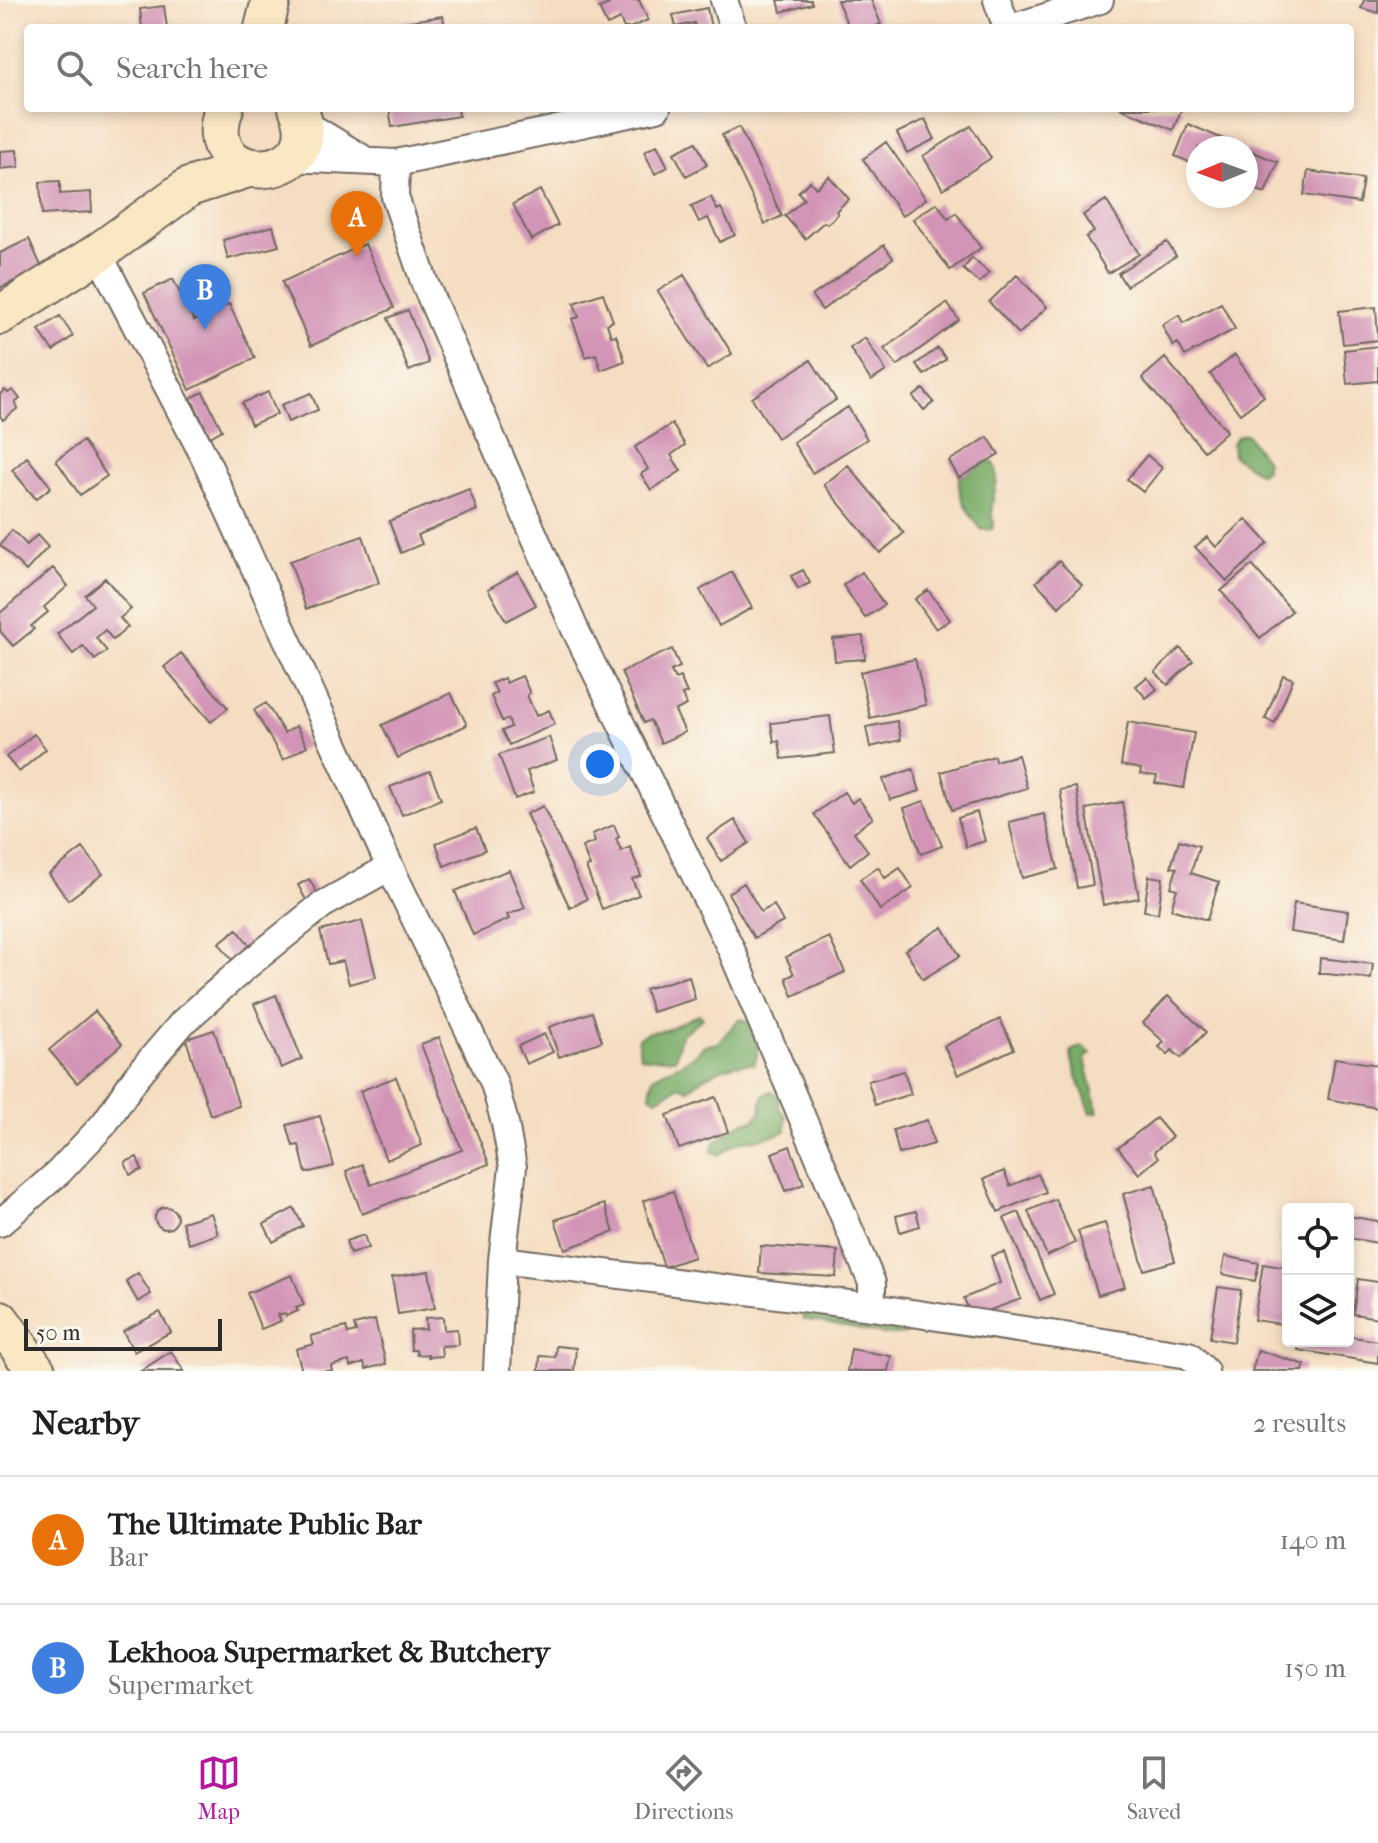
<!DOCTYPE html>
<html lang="en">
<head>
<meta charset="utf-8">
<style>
  body { margin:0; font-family:"IM FELL French Canon",serif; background:#f6f6f6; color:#202124 }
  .controls { position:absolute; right:24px; bottom:24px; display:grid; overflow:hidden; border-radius:8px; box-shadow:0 4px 12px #0003 }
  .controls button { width:72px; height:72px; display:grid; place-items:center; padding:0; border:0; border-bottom:2px solid #e0e0e0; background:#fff; color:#202124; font:40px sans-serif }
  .compass { position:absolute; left:1186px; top:136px; width:72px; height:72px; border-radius:50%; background:#fff; box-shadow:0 4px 12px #0003; rotate:269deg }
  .scale { position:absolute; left:24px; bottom:20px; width:198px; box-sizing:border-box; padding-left:8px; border:4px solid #2b2b2b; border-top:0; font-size:22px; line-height:28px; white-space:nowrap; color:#2b2b2b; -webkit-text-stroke:6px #fbf7ec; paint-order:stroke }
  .you { position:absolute; left:600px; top:764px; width:28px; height:28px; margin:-20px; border:6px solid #fff; border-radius:50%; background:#1a73e8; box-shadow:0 0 0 12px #1a73e833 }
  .badge { display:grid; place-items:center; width:52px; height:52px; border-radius:50%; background:#b5179e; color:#fff; font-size:26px; font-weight:700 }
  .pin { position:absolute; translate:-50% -66px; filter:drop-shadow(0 2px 4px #0008) }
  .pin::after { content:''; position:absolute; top:42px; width:28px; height:24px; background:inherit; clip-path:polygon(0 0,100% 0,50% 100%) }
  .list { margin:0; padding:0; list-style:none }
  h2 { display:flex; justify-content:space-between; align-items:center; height:104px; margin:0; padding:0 32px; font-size:34px }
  h2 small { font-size:26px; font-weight:400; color:#757577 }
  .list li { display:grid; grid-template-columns:52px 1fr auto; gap:24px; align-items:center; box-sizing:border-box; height:128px; padding:0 32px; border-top:2px solid #e0e0e0 }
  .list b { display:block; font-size:30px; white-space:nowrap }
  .list p { margin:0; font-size:26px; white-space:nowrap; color:#757577 }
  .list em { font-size:26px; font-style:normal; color:#757577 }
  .icon { flex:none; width:44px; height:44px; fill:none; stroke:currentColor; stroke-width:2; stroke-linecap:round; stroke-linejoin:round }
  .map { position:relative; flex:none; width:1378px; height:1371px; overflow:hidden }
  .search { position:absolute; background:#fff; box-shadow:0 4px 12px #0003; left:24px; right:24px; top:24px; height:88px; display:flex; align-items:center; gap:20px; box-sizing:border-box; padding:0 28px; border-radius:8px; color:#757577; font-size:30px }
  .sheet { height:360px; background:#fff }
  nav { display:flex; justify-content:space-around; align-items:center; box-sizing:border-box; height:112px; border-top:2px solid #e0e0e0; background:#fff; font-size:22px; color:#757577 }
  nav a { display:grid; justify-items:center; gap:4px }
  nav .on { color:#b5179e }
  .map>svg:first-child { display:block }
  .forest { fill:#78ab66; stroke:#526b48; stroke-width:2 }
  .building { fill:#d395b7 }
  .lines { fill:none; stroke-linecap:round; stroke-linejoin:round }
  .street-casing { stroke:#726960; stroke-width:30 }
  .secondary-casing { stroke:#726960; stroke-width:42 }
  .street { stroke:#fff; stroke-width:26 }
  .secondary { stroke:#fae7c3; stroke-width:38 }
</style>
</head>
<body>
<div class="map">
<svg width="1378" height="1371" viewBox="0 0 1378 1371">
  <rect width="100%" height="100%" fill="#fbf7ec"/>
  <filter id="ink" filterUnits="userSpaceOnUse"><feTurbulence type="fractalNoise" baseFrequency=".0125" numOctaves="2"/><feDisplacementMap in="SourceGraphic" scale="16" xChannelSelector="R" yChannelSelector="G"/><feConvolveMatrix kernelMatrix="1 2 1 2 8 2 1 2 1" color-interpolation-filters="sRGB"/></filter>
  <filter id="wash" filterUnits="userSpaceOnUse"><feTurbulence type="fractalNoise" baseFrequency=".006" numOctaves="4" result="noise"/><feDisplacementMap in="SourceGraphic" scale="32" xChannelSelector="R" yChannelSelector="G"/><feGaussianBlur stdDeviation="1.8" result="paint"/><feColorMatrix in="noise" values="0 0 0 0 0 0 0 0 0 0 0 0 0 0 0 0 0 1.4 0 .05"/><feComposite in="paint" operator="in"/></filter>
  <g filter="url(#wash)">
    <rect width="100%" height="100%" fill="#f5ddc1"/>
    <!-- forest -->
    <path class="forest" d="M1246 434 1266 461V469L1259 473 1233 456 1232 443 1238 436Z
      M987 462 994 463C1004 484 985 502 994 523L992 529 982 530C971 517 957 496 959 478Z
      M699 1014 703 1018 681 1035 675 1059C663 1058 650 1060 640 1056L638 1038 649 1032 666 1030Z
      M739 1019 749 1021C755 1035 761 1050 754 1064 729 1062 708 1073 689 1089L680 1086 657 1099 650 1094 653 1077C671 1066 690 1064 703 1046L718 1043Z
      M1082 1046 1091 1053 1085 1059 1098 1112 1091 1113C1086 1098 1070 1065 1071 1051Z
      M771 1091 779 1096V1108L786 1116V1131C770 1140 747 1138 735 1144 730 1147 725 1151 719 1155L712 1151 715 1142C730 1134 737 1121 755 1120L761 1110 763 1096Z
      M809 1310 865 1319 879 1325 886 1326 893 1322 907 1329 906 1334 887 1335 803 1319V1314Z"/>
    <g id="blocks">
      <!-- building -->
      <path class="building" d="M607 0H639L648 20 630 28H624L620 19 607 25 599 8 609 4Z
        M778 0H811L812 4 781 12Z
        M837 0H871L881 24 872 28H849Z
        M1364 0H1378V13L1361 8Z
        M164 6 167 28H142L140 9Z
        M707 8 711 28H695L694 23 676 27 673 15Z
        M443 16 445 28H378V26Z
        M389 108H458L459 116 392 127Z
        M1120 108H1182L1173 130Z
        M925 119 935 139 907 153 897 133Z
        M1188 124 1244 148H1198V166L1175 156Z
        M971 126 991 158 943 189 923 156Z
        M739 127 782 216 765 224 722 135Z
        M696 142 707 165 686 176 674 153Z
        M886 142 926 199 902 216 863 159Z
        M657 145 668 167 655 174 644 152Z
        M1246 149 1278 162 1265 193 1246 186Z
        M17 150 19 167 0 169V151Z
        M1308 171 1363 179 1359 203 1304 195Z
        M829 176 849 199 836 211 838 214 827 224 824 222 805 239 785 216 804 199 798 192 810 181 816 188Z
        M60 181V194L91 192 92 212 42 215 40 182Z
        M540 190 558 225 531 240 513 204Z
        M711 197 717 210 721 208 735 235 720 242 708 218 699 222 691 206Z
        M1106 200 1139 254 1108 273 1086 237 1094 232 1083 215Z
        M937 203 948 219 956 213 981 248 950 270 913 219Z
        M273 226 279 246 228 259 223 240Z
        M29 239 42 268 0 288V253Z
        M1167 242 1176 256 1126 286 1118 273Z
        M365 244 394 308 311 346 282 282Z
        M884 245 893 258 822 310 812 296Z
        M972 258 989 273 979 283 963 269Z
        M684 275 732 354 707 369 658 291Z
        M1017 275 1047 307 1019 334 989 302Z
        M173 279 194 321 229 304 255 358 190 390 144 293Z
        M603 293 613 321 607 324 611 336 616 335 625 361 601 370 596 354 586 357 572 319 579 317 574 303Z
        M947 303 959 320 897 366 884 349Z
        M1221 303 1235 329 1185 356 1178 343 1173 346 1162 325 1179 315 1183 323Z
        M1376 307 1378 340 1343 344 1339 311Z
        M408 310 429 363 409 371 388 318Z
        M60 316 73 336 53 351 39 330Z
        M865 338 886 371 871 381 850 348Z
        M1378 346V381L1347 384 1344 350Z
        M938 348 946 359 924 375 916 364Z
        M1235 355 1264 396 1240 414 1210 374Z
        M1165 358 1227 431 1204 451 1142 378Z
        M811 360 836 400 777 438 752 398Z
        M923 389 934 402 924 410 913 397Z
        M5 390 8 393 13 390 20 399 15 403 18 408 3 420 0 416V394Z
        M203 392 222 430 210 437 191 398Z
        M268 392 277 414 251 425 242 403Z
        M311 393 318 410 288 422 281 405Z
        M848 407 867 439 812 473 793 442Z
        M672 424 685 445 671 455 681 471 651 490 641 474 648 469 635 447Z
        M988 437 999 454 959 478 949 461Z
        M83 441 107 476 80 495 56 460Z
        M1147 455 1162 468 1143 492 1127 479Z
        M27 457 51 487 36 499 12 470Z
        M848 465 904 533 880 553 824 485Z
        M469 489 477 510 418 535 422 544 401 553 389 521Z
        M1246 519 1268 543 1227 581 1195 547 1207 537 1216 547Z
        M12 530 27 545 37 535 48 547 26 571 0 545Z
        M363 536 379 583 306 609 290 561Z
        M1059 561 1082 585 1059 607 1036 582Z
        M1252 565 1292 611 1260 638 1221 591Z
        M53 568 68 586 44 607 48 612 31 626 34 629 13 646 0 631V613Z
        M803 570 810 583 798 589 791 576Z
        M518 572 536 605 506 621 488 589Z
        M732 572 752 608 719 626 700 590Z
        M862 572 884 605 865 618 843 585Z
        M105 578 131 609 120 618 128 627 113 640 105 630 96 638 107 651 95 660 83 646 73 654 57 634 93 605 85 595Z
        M928 590 950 620 936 629 915 599Z
        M863 636 865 659 835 661 833 639Z
        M1180 648 1193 661 1168 685 1155 672Z
        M672 649 680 667 671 671 675 679 680 677 687 693 682 695 686 705 675 711 685 732 661 743 650 720 644 723 621 672Z
        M181 653 228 708 211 722 164 667Z
        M915 659 926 705 870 718 860 672Z
        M1283 675 1293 679 1275 723 1265 719Z
        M522 676 530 693 527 695 536 716 549 710 555 724 509 745 502 731 511 727 508 719 502 721 491 696 497 693 492 683 504 678 506 683Z
        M1147 677 1157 689 1146 698 1136 686Z
        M451 693 467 725 398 758 382 725Z
        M266 703 284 733 296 726 307 746 283 760 254 710Z
        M830 716 835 753 782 759 779 741 774 742 771 723Z
        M897 721 901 740 870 747 866 727Z
        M1128 722 1194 733 1184 788 1155 783 1157 776 1140 774 1141 769 1121 765Z
        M34 734 46 749 19 772 6 757Z
        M549 737 557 760 527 771 534 792 515 799 499 755Z
        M1018 755 1027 788 952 810 941 772 994 756 995 761Z
        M913 769 920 791 890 800 883 779Z
        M430 771 441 799 402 815 390 787Z
        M1076 787 1093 885 1077 888 1060 790Z
        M844 792 852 803 858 798 873 818 854 832 868 851 850 865 814 814Z
        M924 801 942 846 921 854 904 808Z
        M1122 802 1139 898 1103 905 1086 809Z
        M543 806 587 899 570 908 526 814Z
        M977 812 985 841 966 847 958 818Z
        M1044 814 1058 869 1022 878 1009 822Z
        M735 820 749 843 721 861 707 838Z
        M614 825 619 837 616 839 621 851 630 847 641 876 632 879 639 895 602 909 586 867 590 866 582 847 595 842 592 834Z
        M476 828 485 850 444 866 436 843Z
        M1179 840 1199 846 1191 873 1219 882 1207 920 1171 909 1177 889 1171 887 1177 868 1171 867Z
        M83 848 103 874 68 900 49 874Z
        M878 867 885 878 900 868 913 888 880 910 860 879Z
        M509 870 525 908 507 915 509 919 473 935 455 891Z
        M1149 876 1163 878 1158 913 1144 911Z
        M309 879 319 896 307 902 298 885Z
        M744 883 761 912 774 905 783 922 754 938 728 893Z
        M1294 903 1348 911 1344 940 1290 932Z
        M362 921 376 977 349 984 343 961 328 964 320 931Z
        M943 927 960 956 923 979 905 950Z
        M237 929 254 951 237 966 219 943Z
        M829 937 845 972 793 996 786 978 794 974 786 957Z
        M1320 958 1373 964 1371 979 1319 973Z
        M689 976 695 999 652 1012 645 989Z
        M276 995 302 1059 281 1068 254 1004Z
        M1168 996 1206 1032 1181 1058 1172 1050 1168 1055 1159 1047 1164 1042 1143 1023Z
        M95 1011 122 1044 77 1083 49 1050Z
        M592 1012 602 1041 559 1057 549 1027Z
        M1000 1019 1014 1049 958 1075 944 1046Z
        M214 1030 239 1106 210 1115 186 1039Z
        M544 1034 553 1052 526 1064 518 1046Z
        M439 1037 489 1164 362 1214 346 1171 362 1164 371 1185 462 1150 421 1044Z
        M1335 1058 1378 1065V1108L1328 1099Z
        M904 1071 911 1094 875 1105 868 1081Z
        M396 1077 422 1145 386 1160 360 1091Z
        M716 1097 728 1132 679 1149 667 1115Z
        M320 1116 334 1166 306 1173 299 1145 293 1146 287 1125Z
        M1156 1118 1172 1137 1154 1152 1158 1158 1139 1174 1118 1148Z
        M927 1120 934 1144 899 1154 893 1130Z
        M790 1146 804 1184 786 1191 772 1153Z
        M137 1157 142 1170 130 1175 125 1162Z
        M1004 1171 1010 1186 1038 1174 1046 1192 998 1212 984 1179Z
        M1154 1185 1175 1261 1144 1270 1123 1194Z
        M673 1191 694 1257 664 1267 643 1201Z
        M1055 1199 1075 1243 1047 1256 1028 1211Z
        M604 1204 614 1232 565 1249 555 1220Z
        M155 1218a11 11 0 1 1 22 0a11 11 0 1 1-22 0Z
        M294 1208 303 1226 273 1242 264 1224Z
        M916 1211 920 1226 900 1232 896 1216Z
        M1019 1212 1054 1294 1040 1300 1004 1218Z
        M211 1213 218 1234 189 1244 182 1222Z
        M1348 1216 1378 1221V1243L1348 1238Z
        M1105 1223 1125 1287 1098 1295 1078 1231Z
        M364 1235 368 1248 350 1254 346 1241Z
        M761 1246 838 1251 836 1277 759 1273Z
        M1004 1252 1021 1299 971 1317 964 1298 1000 1283 991 1256Z
        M1225 1256 1259 1263 1255 1281 1222 1274Z
        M1263 1264 1288 1268V1325L1254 1320Z
        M429 1271 435 1308 398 1314 392 1277Z
        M138 1273 151 1294 138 1302 126 1281Z
        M292 1275 304 1305 296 1308 298 1311 286 1316 285 1313 278 1315 281 1321 261 1329 247 1293Z
        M1358 1279 1378 1282V1318L1353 1314Z
        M1218 1287 1241 1290 1233 1342 1210 1338Z
        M160 1312 171 1332 134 1352 123 1331Z
        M443 1317 444 1330 457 1329 458 1345 441 1346 442 1356 428 1357V1354L417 1355 416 1350H411L410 1330 426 1329 425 1318Z
        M375 1320 386 1364 366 1369 364 1363 350 1367 349 1361 331 1366 332 1371H302L296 1349 314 1344 311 1336 346 1327 348 1334 356 1332 354 1325Z
        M1348 1336 1378 1341V1363L1298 1350 1299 1341H1348Z
        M556 1346 576 1348 574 1371H539L540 1356 555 1357Z
        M851 1349 891 1356 888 1371H847Z
        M1258 1350 1305 1365 1303 1371H1252Z
        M171 1351 184 1371H141Z"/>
    </g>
  </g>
  <g filter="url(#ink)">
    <use href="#blocks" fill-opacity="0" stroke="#726960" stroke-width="2"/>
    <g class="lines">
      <defs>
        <path id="street" d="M724 0 733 28
          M997 0 1007 28
          M1011 28 1100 0
          M303 122 362 158
          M290 158 396 163 657 108
          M396 163 395 197 425 284 574 627 731 949 872 1283V1307
          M98 253 204 456 390 867 494 1083 505 1123 513 1167 502 1260 497 1371
          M0 1223 59 1172 104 1124 136 1077 183 1022 245 967 322 905 390 867
          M502 1260 872 1307 1189 1355 1205 1371"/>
        <path id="secondary" d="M264 28 271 0
          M224 108C194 193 333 184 298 108
          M0 315 98 253 189 187 248 168
          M0 1320 36 1371"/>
      </defs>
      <!-- street casing -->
      <use href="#street" class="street-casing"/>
      <!-- secondary casing -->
      <use href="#secondary" class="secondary-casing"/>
      <!-- street -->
      <use href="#street" class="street"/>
      <!-- secondary -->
      <use href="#secondary" class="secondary"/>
    </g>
  </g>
</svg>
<div class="controls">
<button><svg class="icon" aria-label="locate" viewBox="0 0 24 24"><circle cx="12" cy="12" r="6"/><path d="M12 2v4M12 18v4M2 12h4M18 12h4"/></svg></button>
<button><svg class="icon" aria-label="layers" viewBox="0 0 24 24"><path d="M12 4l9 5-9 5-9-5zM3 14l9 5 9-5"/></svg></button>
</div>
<svg class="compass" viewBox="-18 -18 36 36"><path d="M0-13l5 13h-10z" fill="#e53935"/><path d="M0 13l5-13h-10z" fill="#757577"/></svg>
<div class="scale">50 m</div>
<div class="you"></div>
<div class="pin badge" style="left:357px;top:257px;background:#e8710a">A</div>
<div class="pin badge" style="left:205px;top:330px;background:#3f7fe0">B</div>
<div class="search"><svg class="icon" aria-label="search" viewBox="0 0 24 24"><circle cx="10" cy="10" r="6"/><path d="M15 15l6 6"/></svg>Search here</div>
</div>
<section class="sheet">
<h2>Nearby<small>2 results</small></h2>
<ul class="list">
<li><span class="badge" style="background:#e8710a">A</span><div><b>The Ultimate Public Bar</b><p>Bar</p></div><em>140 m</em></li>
<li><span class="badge" style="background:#3f7fe0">B</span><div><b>Lekhooa Supermarket &amp; Butchery</b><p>Supermarket</p></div><em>150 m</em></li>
</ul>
</section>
<nav>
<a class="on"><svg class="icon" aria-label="map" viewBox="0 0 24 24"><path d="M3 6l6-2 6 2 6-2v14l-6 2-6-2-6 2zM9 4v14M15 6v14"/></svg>Map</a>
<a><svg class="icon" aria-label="directions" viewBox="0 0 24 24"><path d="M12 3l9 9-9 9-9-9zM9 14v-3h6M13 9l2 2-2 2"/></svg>Directions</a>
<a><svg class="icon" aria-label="saved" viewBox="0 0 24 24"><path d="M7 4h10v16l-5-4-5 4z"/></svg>Saved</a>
</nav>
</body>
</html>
